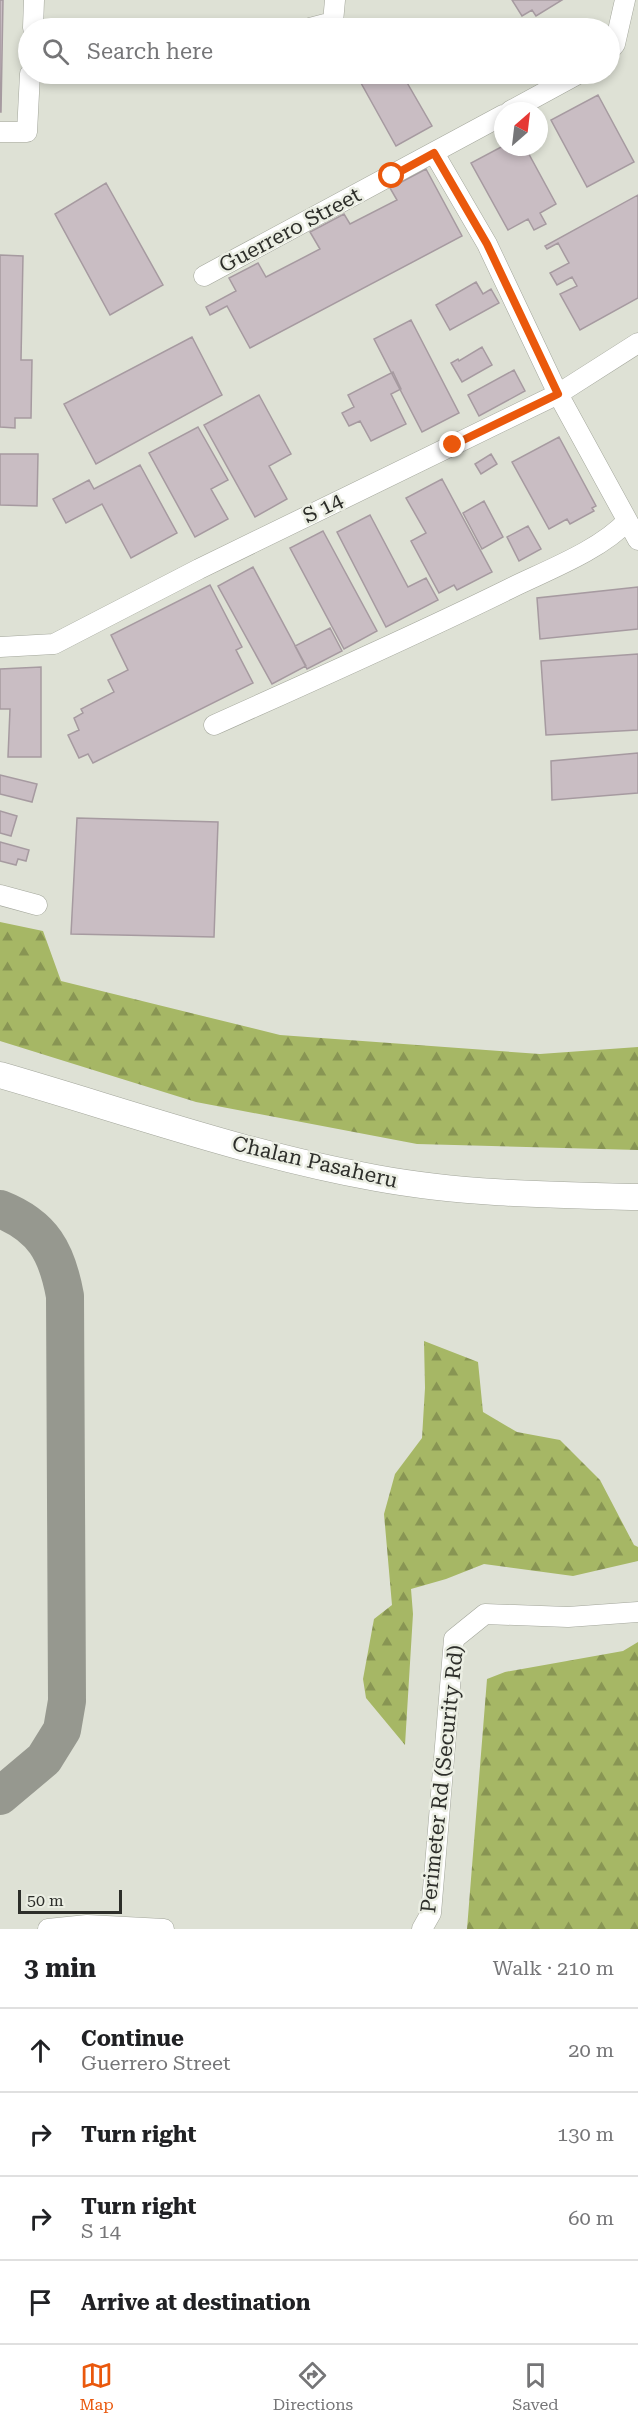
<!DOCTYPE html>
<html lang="en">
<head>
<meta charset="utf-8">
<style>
  body { margin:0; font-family:"Roboto Serif",serif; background:#f2f2f2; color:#202124 }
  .compass { position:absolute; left:494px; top:102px; width:54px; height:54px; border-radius:50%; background:#fff; box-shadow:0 3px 9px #0003; rotate:28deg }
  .scale { position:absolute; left:18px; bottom:15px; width:104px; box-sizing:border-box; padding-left:6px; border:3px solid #2d2e2a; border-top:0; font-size:16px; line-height:21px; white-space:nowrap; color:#2d2e2a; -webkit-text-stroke:4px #ebeee3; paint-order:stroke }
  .stop { position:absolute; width:18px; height:18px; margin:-14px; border:4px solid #ea580c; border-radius:50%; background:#fff }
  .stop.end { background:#ea580c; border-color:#fff; box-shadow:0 2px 6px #0008 }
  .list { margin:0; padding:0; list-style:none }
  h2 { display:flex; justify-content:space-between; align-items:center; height:78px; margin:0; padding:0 24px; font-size:26px }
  h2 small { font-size:20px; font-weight:400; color:#757577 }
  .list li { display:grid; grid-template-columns:39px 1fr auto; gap:18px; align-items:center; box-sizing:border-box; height:84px; padding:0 24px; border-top:2px solid #e0e0e0 }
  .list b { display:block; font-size:22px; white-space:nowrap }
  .list p { margin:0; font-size:20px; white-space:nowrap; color:#757577 }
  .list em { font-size:20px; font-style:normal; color:#757577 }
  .icon { flex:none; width:33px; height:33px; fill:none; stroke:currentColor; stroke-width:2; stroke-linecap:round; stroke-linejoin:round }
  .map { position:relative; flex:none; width:638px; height:1929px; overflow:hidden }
  .search { position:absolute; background:#fff; box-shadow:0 3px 9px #0003; left:18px; right:18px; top:18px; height:66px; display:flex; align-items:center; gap:15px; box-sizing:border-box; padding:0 21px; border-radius:33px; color:#757577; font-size:22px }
  .sheet { height:414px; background:#fff }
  nav { display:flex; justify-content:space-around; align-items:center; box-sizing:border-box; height:84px; border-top:2px solid #e0e0e0; background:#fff; font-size:16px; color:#757577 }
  nav a { display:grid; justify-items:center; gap:3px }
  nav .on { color:#ea580c }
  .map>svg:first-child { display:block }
  .forest { fill:url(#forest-firs) }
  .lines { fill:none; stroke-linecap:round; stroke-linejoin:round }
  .taxiway { stroke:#96988f; stroke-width:38 }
  .building { fill:#c9bdc3; stroke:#a69aa0; stroke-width:1.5 }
  .minor-casing { stroke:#a3a69b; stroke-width:21 }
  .major-casing { stroke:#a3a69b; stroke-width:27 }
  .minor { stroke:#fff; stroke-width:20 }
  .major { stroke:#fff; stroke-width:26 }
  .route { stroke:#ea580c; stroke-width:8 }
  .labels { text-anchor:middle; stroke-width:5; stroke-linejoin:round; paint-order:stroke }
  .street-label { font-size:21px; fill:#2d2e2a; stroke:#ebeee3 }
</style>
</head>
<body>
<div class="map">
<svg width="638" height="1929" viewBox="0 0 638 1929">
  <defs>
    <pattern id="forest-firs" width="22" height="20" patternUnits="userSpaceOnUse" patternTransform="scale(1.5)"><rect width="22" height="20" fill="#a6b765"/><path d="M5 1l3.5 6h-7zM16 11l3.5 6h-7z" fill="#889553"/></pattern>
  </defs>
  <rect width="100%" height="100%" fill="#dee1d5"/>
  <!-- forest -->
  <path class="forest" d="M0 922 43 931 61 981 280 1035 540 1054 638 1047V1150L417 1144 196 1102 0 1041Z
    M424 1341 478 1362 483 1412 517 1432 560 1440 600 1480 634 1545 638 1547V1561L573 1576 484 1564 446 1579 411 1589 413 1614 405 1745 366 1698 363 1679 374 1619 392 1605 384 1514 395 1474 422 1438 425 1388Z
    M638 1642V1929H467L487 1679 505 1672 623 1651Z"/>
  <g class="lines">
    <!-- taxiway -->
    <path class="taxiway" d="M0 1209C43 1226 57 1252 65 1296L67 1701 62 1730 44 1759 0 1796"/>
  </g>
  <!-- building -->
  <path class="building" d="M0 0H3L1 112H0Z
    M512 0H562L536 16 532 10 522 16Z
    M356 74H402L432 126 396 146Z
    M598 95 634 162 587 187 551 120Z
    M503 146 525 147 556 204 540 213 546 224 534 230 528 219 508 230 471 163Z
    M426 169 462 236 250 348 227 306 210 315 206 307 236 291 229 278 258 263 266 277 320 249 310 232 344 214 350 224 397 200 390 188Z
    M106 183 163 285 110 315 55 214Z
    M638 195V298L580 330 560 294 577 286 572 277 557 285 550 273 569 263 558 243 547 249 545 246Z
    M0 255 23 256 21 360H32L31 418H15V428L0 427Z
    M476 282 483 294 491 289 499 303 450 330 436 305Z
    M411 320 459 413 422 432 374 339Z
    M192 337 222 395 96 464 64 404Z
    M482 347 492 365 462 382 451 363 458 359 459 361Z
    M514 370 525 391 479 416 468 395Z
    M393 372 401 389 391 394 406 424 371 441 360 421 349 426 342 413 354 407 348 395Z
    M259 395 291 454 269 466 287 499 255 517 204 425Z
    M198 427 228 480 211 489 228 519 195 537 149 453Z
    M559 437 596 506 592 508 594 511 570 524 567 519 549 529 512 462Z
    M0 454H38L37 506 0 505Z
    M491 454 497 464 481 474 475 464Z
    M140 465 177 533 131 558 102 504 66 523 53 499 89 480 94 489Z
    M442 479 492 572 457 590 454 585 439 593 411 541 426 533 406 498Z
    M484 501 503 537 482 549 463 513Z
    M370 515 408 587 426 578 438 600 386 627 337 532Z
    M528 526 541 549 519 561 507 537Z
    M323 531 377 631 344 649 290 548Z
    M253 567 306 666 272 684 218 586Z
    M210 585 242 647 236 650 253 683 93 763 88 754 79 758 68 735 79 730 74 718 83 713 81 709 114 692 108 680 128 670 111 635Z
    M638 587V629L540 639 537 598Z
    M330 628 342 651 307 669 295 646Z
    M638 654V730L546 735 541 661Z
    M41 667V757H8L10 709H0V669Z
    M638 753V793L552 800 551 761Z
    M0 775 37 784 32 802 0 794Z
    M0 811 17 816 11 836 0 833Z
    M77 818 218 822 214 937 71 934Z
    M0 842 29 850 26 861 18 859 16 865 0 861Z"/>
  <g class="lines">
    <defs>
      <path id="minor" d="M33 28 34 0
        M310 28 333 22 335 0
        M610 50 615 44 625 0
        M510 111 578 74
        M0 132H27L30 74
        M434 153 487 244 558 394 638 540
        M204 276 503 115
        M0 647 54 644 199 569 558 394 638 343
        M214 725C314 680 414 636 513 587 548 570 602 549 627 521
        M0 895 37 905
        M48 1929 87 1925 164 1929
        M422 1929 431 1913 454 1639 485 1614 568 1617 638 1612"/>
      <path id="major" d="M0 1075C125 1111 248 1155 376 1178 463 1194 550 1195 638 1197"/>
    </defs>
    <!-- minor casing -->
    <use href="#minor" class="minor-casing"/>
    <!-- major casing -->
    <use href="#major" class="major-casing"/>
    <!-- minor -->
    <use href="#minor" class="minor"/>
    <!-- major -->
    <use href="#major" class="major"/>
  </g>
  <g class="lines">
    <!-- route -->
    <path class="route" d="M392 176 434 153 487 244 558 394 453 445"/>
  </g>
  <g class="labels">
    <!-- street labels -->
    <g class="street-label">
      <text transform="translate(290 230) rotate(-28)" y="7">Guerrero Street</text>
      <text transform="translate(323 508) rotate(-26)" y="7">S 14</text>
      <text transform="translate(315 1162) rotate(13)" y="7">Chalan Pasaheru</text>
      <text transform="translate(442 1779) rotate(-84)" y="7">Perimeter Rd (Security Rd)</text>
    </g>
  </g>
</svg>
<svg class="compass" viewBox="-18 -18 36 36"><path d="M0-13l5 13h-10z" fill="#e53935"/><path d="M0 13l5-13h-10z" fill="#757577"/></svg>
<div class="scale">50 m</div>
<div class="stop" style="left:392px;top:176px"></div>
<div class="stop end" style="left:453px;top:445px"></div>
<div class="search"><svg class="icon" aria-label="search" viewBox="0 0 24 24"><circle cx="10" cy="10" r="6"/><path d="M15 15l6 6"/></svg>Search here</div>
</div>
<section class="sheet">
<h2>3 min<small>Walk · 210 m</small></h2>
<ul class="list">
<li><svg class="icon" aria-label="ahead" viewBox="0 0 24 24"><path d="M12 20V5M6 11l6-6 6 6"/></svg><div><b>Continue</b><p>Guerrero Street</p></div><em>20 m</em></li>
<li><svg class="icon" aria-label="right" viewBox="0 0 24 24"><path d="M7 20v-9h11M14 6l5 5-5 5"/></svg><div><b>Turn right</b></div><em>130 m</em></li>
<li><svg class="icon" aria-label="right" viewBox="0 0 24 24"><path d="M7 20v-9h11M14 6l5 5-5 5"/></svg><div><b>Turn right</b><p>S 14</p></div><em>60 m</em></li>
<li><svg class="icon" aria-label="arrive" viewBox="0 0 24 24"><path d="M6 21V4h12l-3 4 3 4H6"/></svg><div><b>Arrive at destination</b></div></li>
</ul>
</section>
<nav>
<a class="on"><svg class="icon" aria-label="map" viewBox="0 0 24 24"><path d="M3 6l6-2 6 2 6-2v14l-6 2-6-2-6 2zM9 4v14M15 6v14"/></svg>Map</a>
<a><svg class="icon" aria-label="directions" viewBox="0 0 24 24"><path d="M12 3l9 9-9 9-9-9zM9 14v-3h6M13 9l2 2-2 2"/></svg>Directions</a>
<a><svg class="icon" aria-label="saved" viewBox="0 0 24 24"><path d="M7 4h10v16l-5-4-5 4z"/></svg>Saved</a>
</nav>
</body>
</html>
